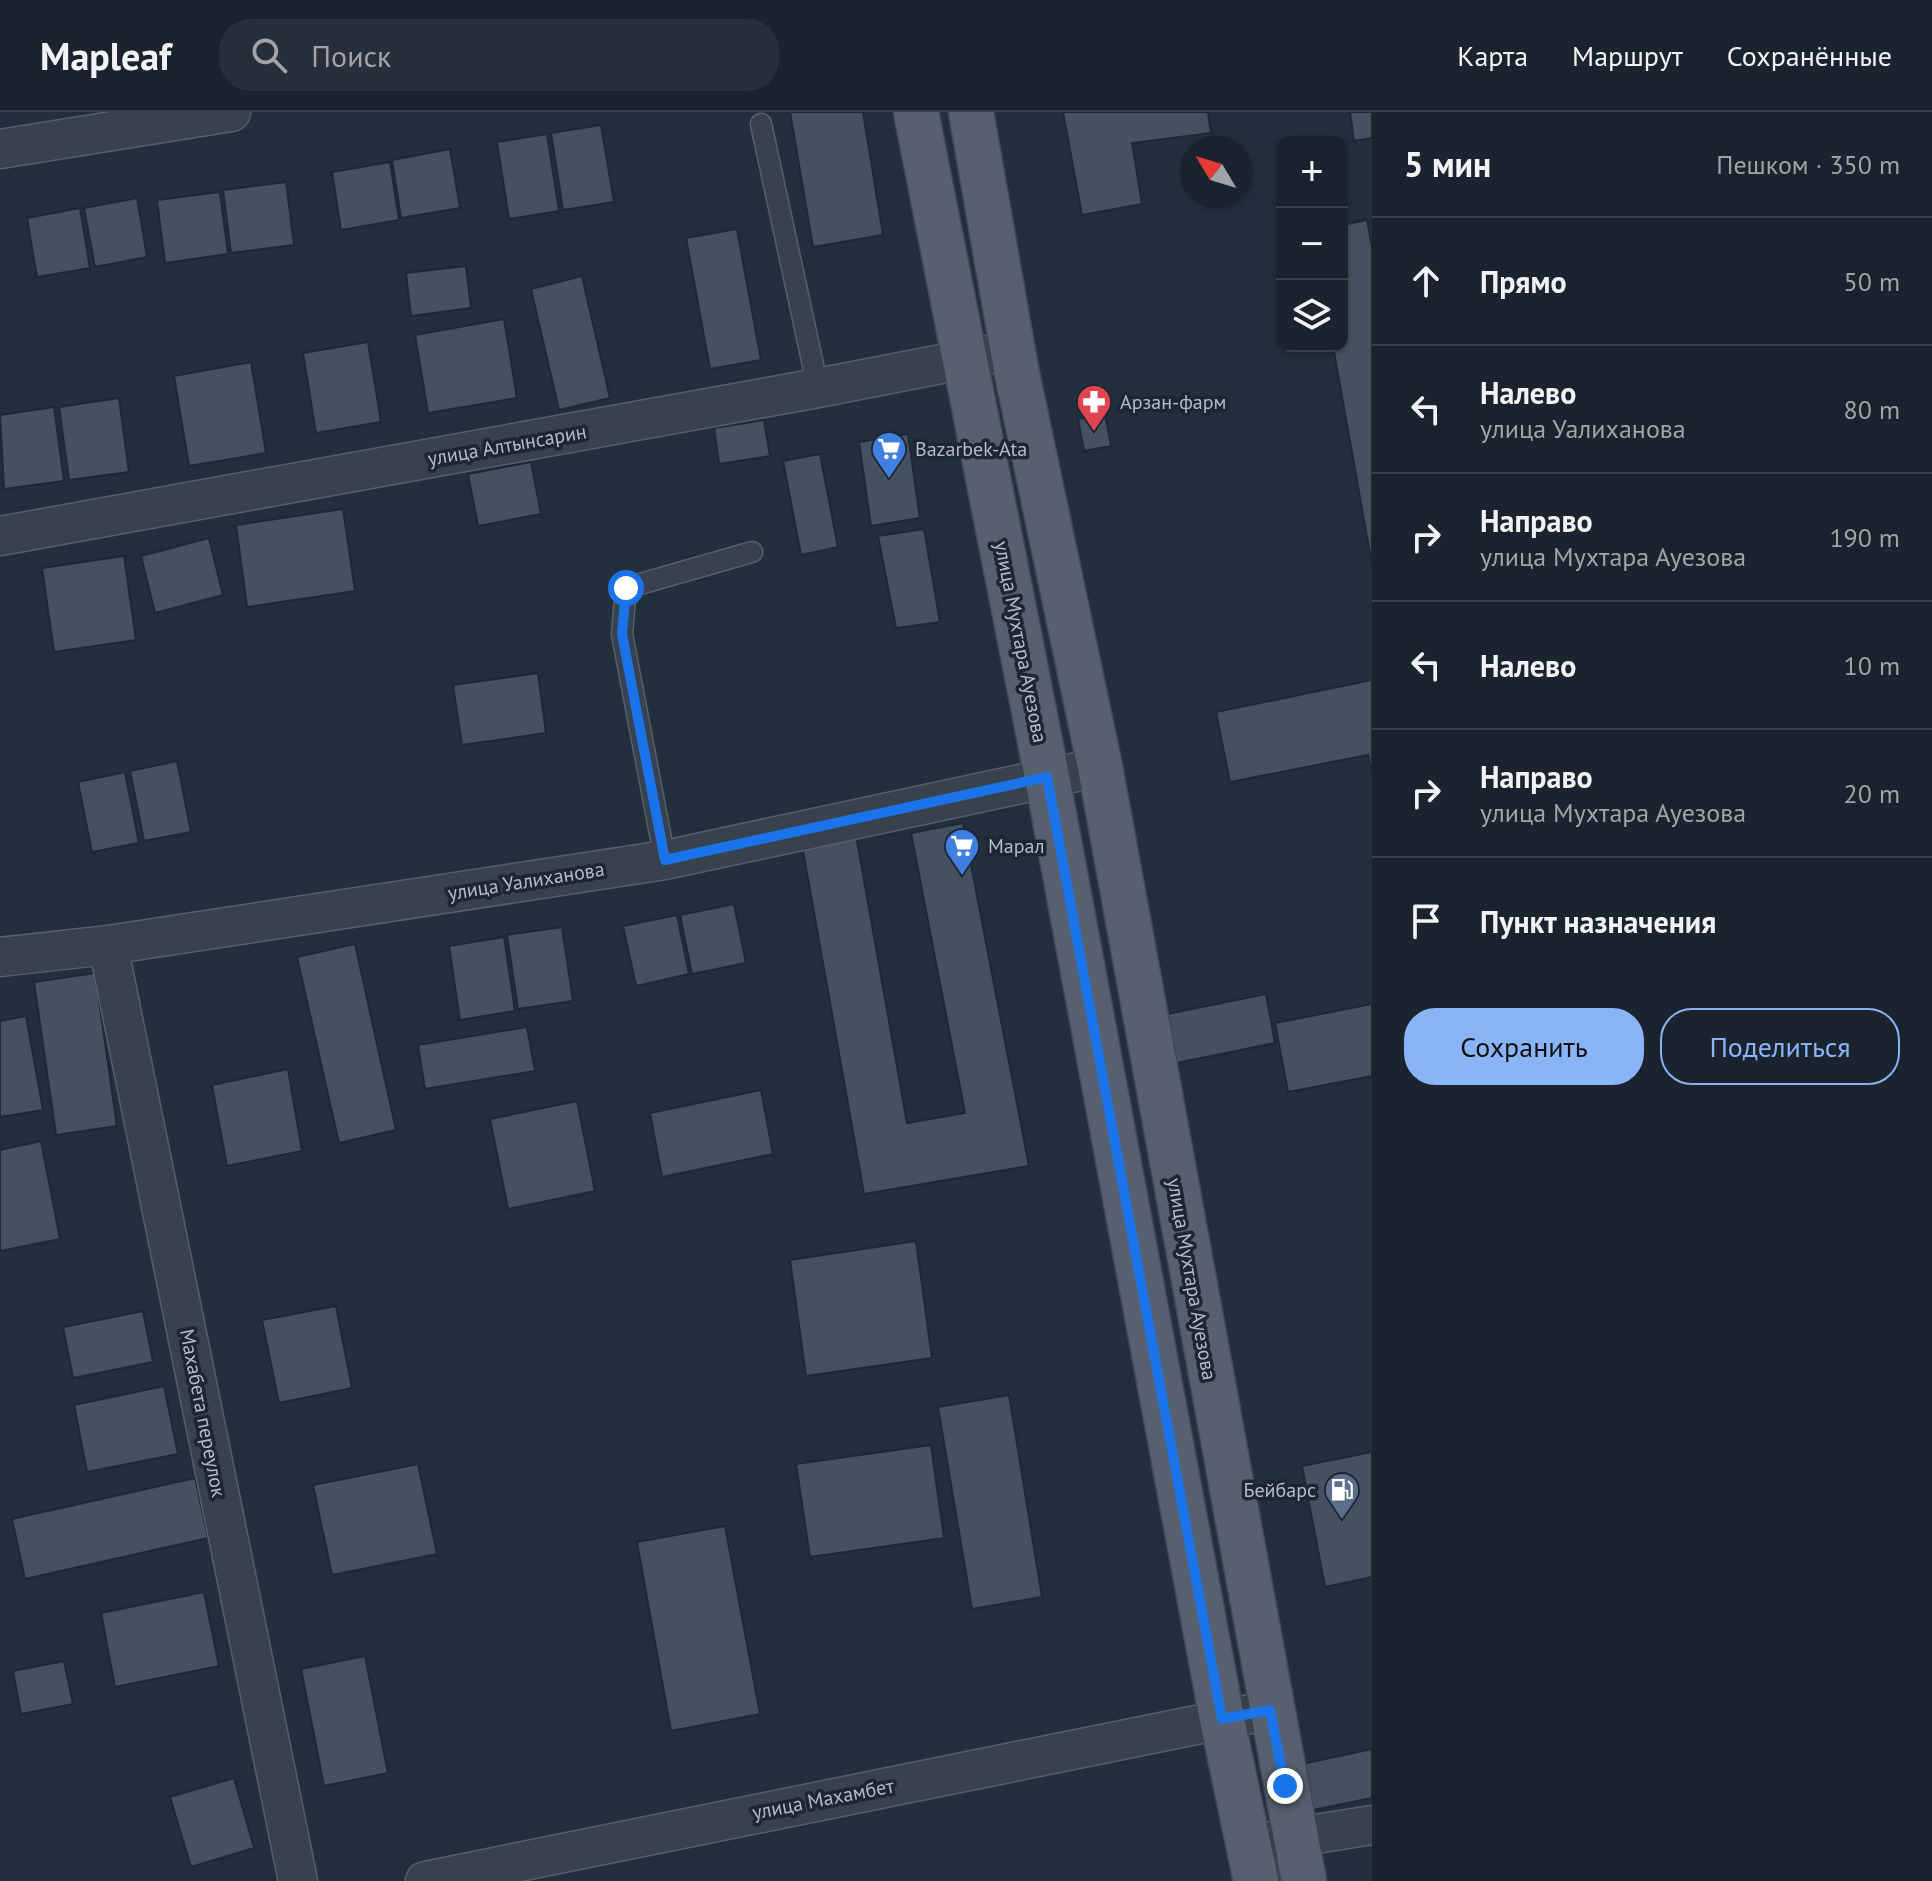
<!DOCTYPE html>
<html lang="ru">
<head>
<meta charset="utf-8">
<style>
  body { margin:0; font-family:"PT Sans",sans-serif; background:#282f3a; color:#f1f3f6 }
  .controls { position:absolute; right:24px; top:24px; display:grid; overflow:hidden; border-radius:16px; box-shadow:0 2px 6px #0004 }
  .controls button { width:72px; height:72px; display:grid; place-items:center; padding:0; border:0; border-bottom:2px solid #39404a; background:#1b232e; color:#f1f3f6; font:40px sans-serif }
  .compass { position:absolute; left:1180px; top:24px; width:72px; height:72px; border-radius:50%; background:#1b232e; box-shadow:0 2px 6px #0004; rotate:308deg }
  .stop { position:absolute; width:24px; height:24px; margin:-18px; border:6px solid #1a73e8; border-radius:50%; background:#fff }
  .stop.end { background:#1a73e8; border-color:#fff; box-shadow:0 2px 8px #0008 }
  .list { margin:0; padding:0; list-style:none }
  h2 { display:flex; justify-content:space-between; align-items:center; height:104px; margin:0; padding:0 32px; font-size:34px }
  h2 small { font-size:26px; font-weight:400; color:#a0a4aa }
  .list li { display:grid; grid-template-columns:52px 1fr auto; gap:24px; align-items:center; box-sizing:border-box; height:128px; padding:0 32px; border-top:2px solid #39404a }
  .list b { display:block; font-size:30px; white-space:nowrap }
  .list p { margin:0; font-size:26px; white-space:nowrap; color:#a0a4aa }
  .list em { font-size:26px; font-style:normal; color:#a0a4aa }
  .actions { display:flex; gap:16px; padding:24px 32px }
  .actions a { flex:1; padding:18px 0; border:2px solid #8ab4f8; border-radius:32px; text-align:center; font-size:28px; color:#8ab4f8 }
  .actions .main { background:#8ab4f8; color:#111 }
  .icon { flex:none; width:44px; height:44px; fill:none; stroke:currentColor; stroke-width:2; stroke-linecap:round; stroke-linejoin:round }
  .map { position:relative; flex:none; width:1372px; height:1769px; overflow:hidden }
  header { display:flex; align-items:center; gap:48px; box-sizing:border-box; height:112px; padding:0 40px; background:#1b232e; border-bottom:2px solid #39404a }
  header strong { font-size:38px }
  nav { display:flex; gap:44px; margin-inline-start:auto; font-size:28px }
  .search { width:560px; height:72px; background:#282f3a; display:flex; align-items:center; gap:20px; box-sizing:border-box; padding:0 28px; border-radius:32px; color:#a0a4aa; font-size:30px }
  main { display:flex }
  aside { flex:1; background:#1b232e }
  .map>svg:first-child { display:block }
  .building { fill:#455162; stroke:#1f2835; stroke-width:2 }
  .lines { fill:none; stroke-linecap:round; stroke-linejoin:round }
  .service-casing { stroke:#565f6c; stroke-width:23 }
  .minor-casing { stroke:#565f6c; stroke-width:41 }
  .primary-casing { stroke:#414a57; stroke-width:47 }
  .service { stroke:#38414e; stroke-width:20 }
  .minor { stroke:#38414e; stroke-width:38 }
  .primary { stroke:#56606e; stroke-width:44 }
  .route { stroke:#1a73e8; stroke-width:10 }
  .labels { text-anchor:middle; stroke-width:7; stroke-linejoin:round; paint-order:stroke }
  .poi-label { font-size:20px; fill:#b4bcc9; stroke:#1d2633; text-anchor:start }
  .street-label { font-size:20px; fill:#b4bcc9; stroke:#1d2633 }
</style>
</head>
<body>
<header>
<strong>Mapleaf</strong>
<div class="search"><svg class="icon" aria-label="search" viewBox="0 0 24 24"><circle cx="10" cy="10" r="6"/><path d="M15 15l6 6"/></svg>Поиск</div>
<nav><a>Карта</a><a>Маршрут</a><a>Сохранённые</a></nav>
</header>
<main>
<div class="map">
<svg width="1372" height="1769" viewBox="0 0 1372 1769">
  <rect width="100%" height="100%" fill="#242f3e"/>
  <!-- building -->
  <path class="building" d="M790 0H863L883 123 813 135Z
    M1063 0H1208L1211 21 1132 31 1142 92 1082 103Z
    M1350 0H1372V26L1354 29Z
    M601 13 614 90 563 98 551 21Z
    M547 22 559 99 509 107 497 30Z
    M450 37 460 96 401 106 392 48Z
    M390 50 399 108 341 118 332 60Z
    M286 70 294 133 231 141 223 78Z
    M220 80 228 142 165 151 157 88Z
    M137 86 147 145 95 155 84 96Z
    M80 96 90 156 37 165 27 106Z
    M1367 108 1372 135V453L1333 234H1342V113Z
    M737 117 761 248 710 257 686 126Z
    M466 154 471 196 411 204 406 161Z
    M582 164 610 286 559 298 531 177Z
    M504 207 517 286 428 301 415 223Z
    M368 230 381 310 316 321 303 241Z
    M251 250 266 341 189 354 174 264Z
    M119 286 129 360 69 368 59 295Z
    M54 295 64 369 4 377 0 303Z
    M1105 302 1111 334 1084 339 1078 307Z
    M764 308 770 344 719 352 714 316Z
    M908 322 920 406 871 414 859 330Z
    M820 342 838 435 801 443 783 349Z
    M531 350 541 402 478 414 468 362Z
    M343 397 355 479 247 495 236 413Z
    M924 417 940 510 896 516 878 424Z
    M209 426 223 483 155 501 141 444Z
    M124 444 136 528 54 540 42 456Z
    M538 561 546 621 462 633 453 573Z
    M1372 568V664L1368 643 1230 670 1216 600Z
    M177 649 191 720 144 729 130 659Z
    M125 660 139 731 92 740 78 670Z
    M963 711 1029 1054 864 1082 802 733 856 723 907 1011 965 1001 911 721Z
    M734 792 746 851 692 862 680 803Z
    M677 803 689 862 636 874 623 814Z
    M562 815 573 889 518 897 507 823Z
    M504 825 515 899 460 908 449 834Z
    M355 832 396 1018 339 1031 297 845Z
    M95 861 117 1014 56 1023 34 870Z
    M1266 882 1275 931 1172 952 1162 903Z
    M1372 892V964L1288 980 1275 911Z
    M26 904 43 998 0 1005V909Z
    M527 915 535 959 425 977 418 933Z
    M288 957 302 1039 227 1054 212 973Z
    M761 978 773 1042 662 1065 650 1001Z
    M577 989 595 1079 508 1097 490 1007Z
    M41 1029 60 1127 0 1139V1038Z
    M916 1129 932 1246 806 1264 790 1148Z
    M336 1194 352 1276 279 1291 262 1208Z
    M143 1199 153 1250 73 1266 63 1215Z
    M164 1274 178 1342 87 1360 74 1293Z
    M1009 1283 1042 1485 972 1497 938 1295Z
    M931 1333 944 1426 810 1445 796 1352Z
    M1372 1340V1465L1325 1475 1302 1354Z
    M418 1352 437 1442 332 1463 313 1373Z
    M195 1366 208 1426 25 1467 12 1407Z
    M725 1414 760 1602 671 1619 637 1430Z
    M204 1480 219 1554 115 1575 101 1501Z
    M365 1544 388 1661 324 1674 301 1557Z
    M64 1549 73 1592 21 1602 13 1559Z
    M1372 1637V1686L1303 1700 1293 1654Z
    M234 1666 254 1736 191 1755 170 1685Z"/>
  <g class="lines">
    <defs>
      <path id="service" d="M761 12 818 276
        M665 748 622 522 626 476 752 440"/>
      <path id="minor" d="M0 37 231 0
        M0 424 818 276 1013 238
        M108 833 298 1769
        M0 845 108 833 665 748 1100 655
        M1248 1733 1372 1713
        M425 1769 1270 1598"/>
      <path id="primary" d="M916 0 1047 665 1222 1607 1256 1769
        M971 0 1016 257 1100 655 1304 1769"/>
    </defs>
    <!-- service casing -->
    <use href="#service" class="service-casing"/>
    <!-- minor casing -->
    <use href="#minor" class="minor-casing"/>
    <!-- primary casing -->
    <use href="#primary" class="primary-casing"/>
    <!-- service -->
    <use href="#service" class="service"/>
    <!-- minor -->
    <use href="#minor" class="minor"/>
    <!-- primary -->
    <use href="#primary" class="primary"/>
  </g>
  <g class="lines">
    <!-- route -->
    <path class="route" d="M626 476 622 522 665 748 1047 665 1222 1607 1270 1598 1285 1674"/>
  </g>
  <!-- icons -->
  <defs>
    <symbol id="pharmacy-pin" viewBox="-11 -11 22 30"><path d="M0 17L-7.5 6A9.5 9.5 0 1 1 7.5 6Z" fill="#e0444e" stroke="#1d2633"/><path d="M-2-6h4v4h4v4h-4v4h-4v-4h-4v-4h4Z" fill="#fff"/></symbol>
    <symbol id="supermarket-pin" viewBox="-11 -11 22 30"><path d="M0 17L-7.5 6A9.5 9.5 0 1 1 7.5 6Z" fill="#3f7fe0" stroke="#1d2633"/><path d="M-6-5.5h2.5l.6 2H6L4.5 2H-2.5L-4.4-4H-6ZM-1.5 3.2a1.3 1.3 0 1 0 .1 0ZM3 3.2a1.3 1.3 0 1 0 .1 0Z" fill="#fff"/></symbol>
    <symbol id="fuel-pin" viewBox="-11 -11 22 30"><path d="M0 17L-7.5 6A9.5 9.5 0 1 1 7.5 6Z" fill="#5c6f8a" stroke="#1d2633"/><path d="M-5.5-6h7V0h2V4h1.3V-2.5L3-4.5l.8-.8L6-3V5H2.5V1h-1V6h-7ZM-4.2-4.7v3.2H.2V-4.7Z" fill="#fff"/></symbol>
  </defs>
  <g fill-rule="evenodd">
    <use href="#pharmacy-pin" x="1074" y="270" width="40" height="54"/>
    <use href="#supermarket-pin" x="869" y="317" width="40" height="54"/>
    <use href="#supermarket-pin" x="942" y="714" width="40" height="54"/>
    <use href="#fuel-pin" x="1322" y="1358" width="40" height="54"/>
  </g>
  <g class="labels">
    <!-- poi labels -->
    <g class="poi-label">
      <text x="1120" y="297">Арзан-фарм</text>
      <text x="915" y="344">Bazarbek-Ata</text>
      <text x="988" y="741">Марал</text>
      <text x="1316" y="1385" text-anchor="end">Бейбарс</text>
    </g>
    <!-- street labels -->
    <g class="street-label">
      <text transform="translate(507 333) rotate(-10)" y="7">улица Алтынсарин</text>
      <text transform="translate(1021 530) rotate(79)" y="7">улица Мухтара Ауезова</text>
      <text transform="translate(526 769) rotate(-9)" y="7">улица Уалиханова</text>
      <text transform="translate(1192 1167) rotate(80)" y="7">улица Мухтара Ауезова</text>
      <text transform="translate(203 1301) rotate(79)" y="7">Махабета переулок</text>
      <text transform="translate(823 1687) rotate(-11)" y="7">улица Махамбет</text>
    </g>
  </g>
</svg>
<div class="controls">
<button>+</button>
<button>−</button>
<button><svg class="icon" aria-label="layers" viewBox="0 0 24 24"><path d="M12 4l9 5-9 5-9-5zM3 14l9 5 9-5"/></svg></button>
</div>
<svg class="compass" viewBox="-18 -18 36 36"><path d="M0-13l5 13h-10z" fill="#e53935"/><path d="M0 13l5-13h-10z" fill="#a0a4aa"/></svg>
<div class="stop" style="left:626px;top:476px"></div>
<div class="stop end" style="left:1285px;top:1674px"></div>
</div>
<aside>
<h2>5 мин<small>Пешком · 350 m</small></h2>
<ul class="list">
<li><svg class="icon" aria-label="ahead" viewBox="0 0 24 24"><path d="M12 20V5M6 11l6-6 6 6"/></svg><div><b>Прямо</b></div><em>50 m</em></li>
<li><svg class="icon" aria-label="left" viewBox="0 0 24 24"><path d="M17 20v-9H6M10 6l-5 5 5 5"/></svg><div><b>Налево</b><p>улица Уалиханова</p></div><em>80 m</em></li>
<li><svg class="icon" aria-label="right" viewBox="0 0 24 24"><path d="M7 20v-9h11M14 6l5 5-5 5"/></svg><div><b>Направо</b><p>улица Мухтара Ауезова</p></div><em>190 m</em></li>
<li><svg class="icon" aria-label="left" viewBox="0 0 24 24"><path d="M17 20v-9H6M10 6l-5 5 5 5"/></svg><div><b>Налево</b></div><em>10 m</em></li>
<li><svg class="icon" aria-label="right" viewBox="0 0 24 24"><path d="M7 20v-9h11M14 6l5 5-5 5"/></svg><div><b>Направо</b><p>улица Мухтара Ауезова</p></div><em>20 m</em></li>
<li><svg class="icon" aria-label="arrive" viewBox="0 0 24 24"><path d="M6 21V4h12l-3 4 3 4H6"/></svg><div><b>Пункт назначения</b></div></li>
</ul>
<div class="actions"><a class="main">Сохранить</a><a>Поделиться</a></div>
</aside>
</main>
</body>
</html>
